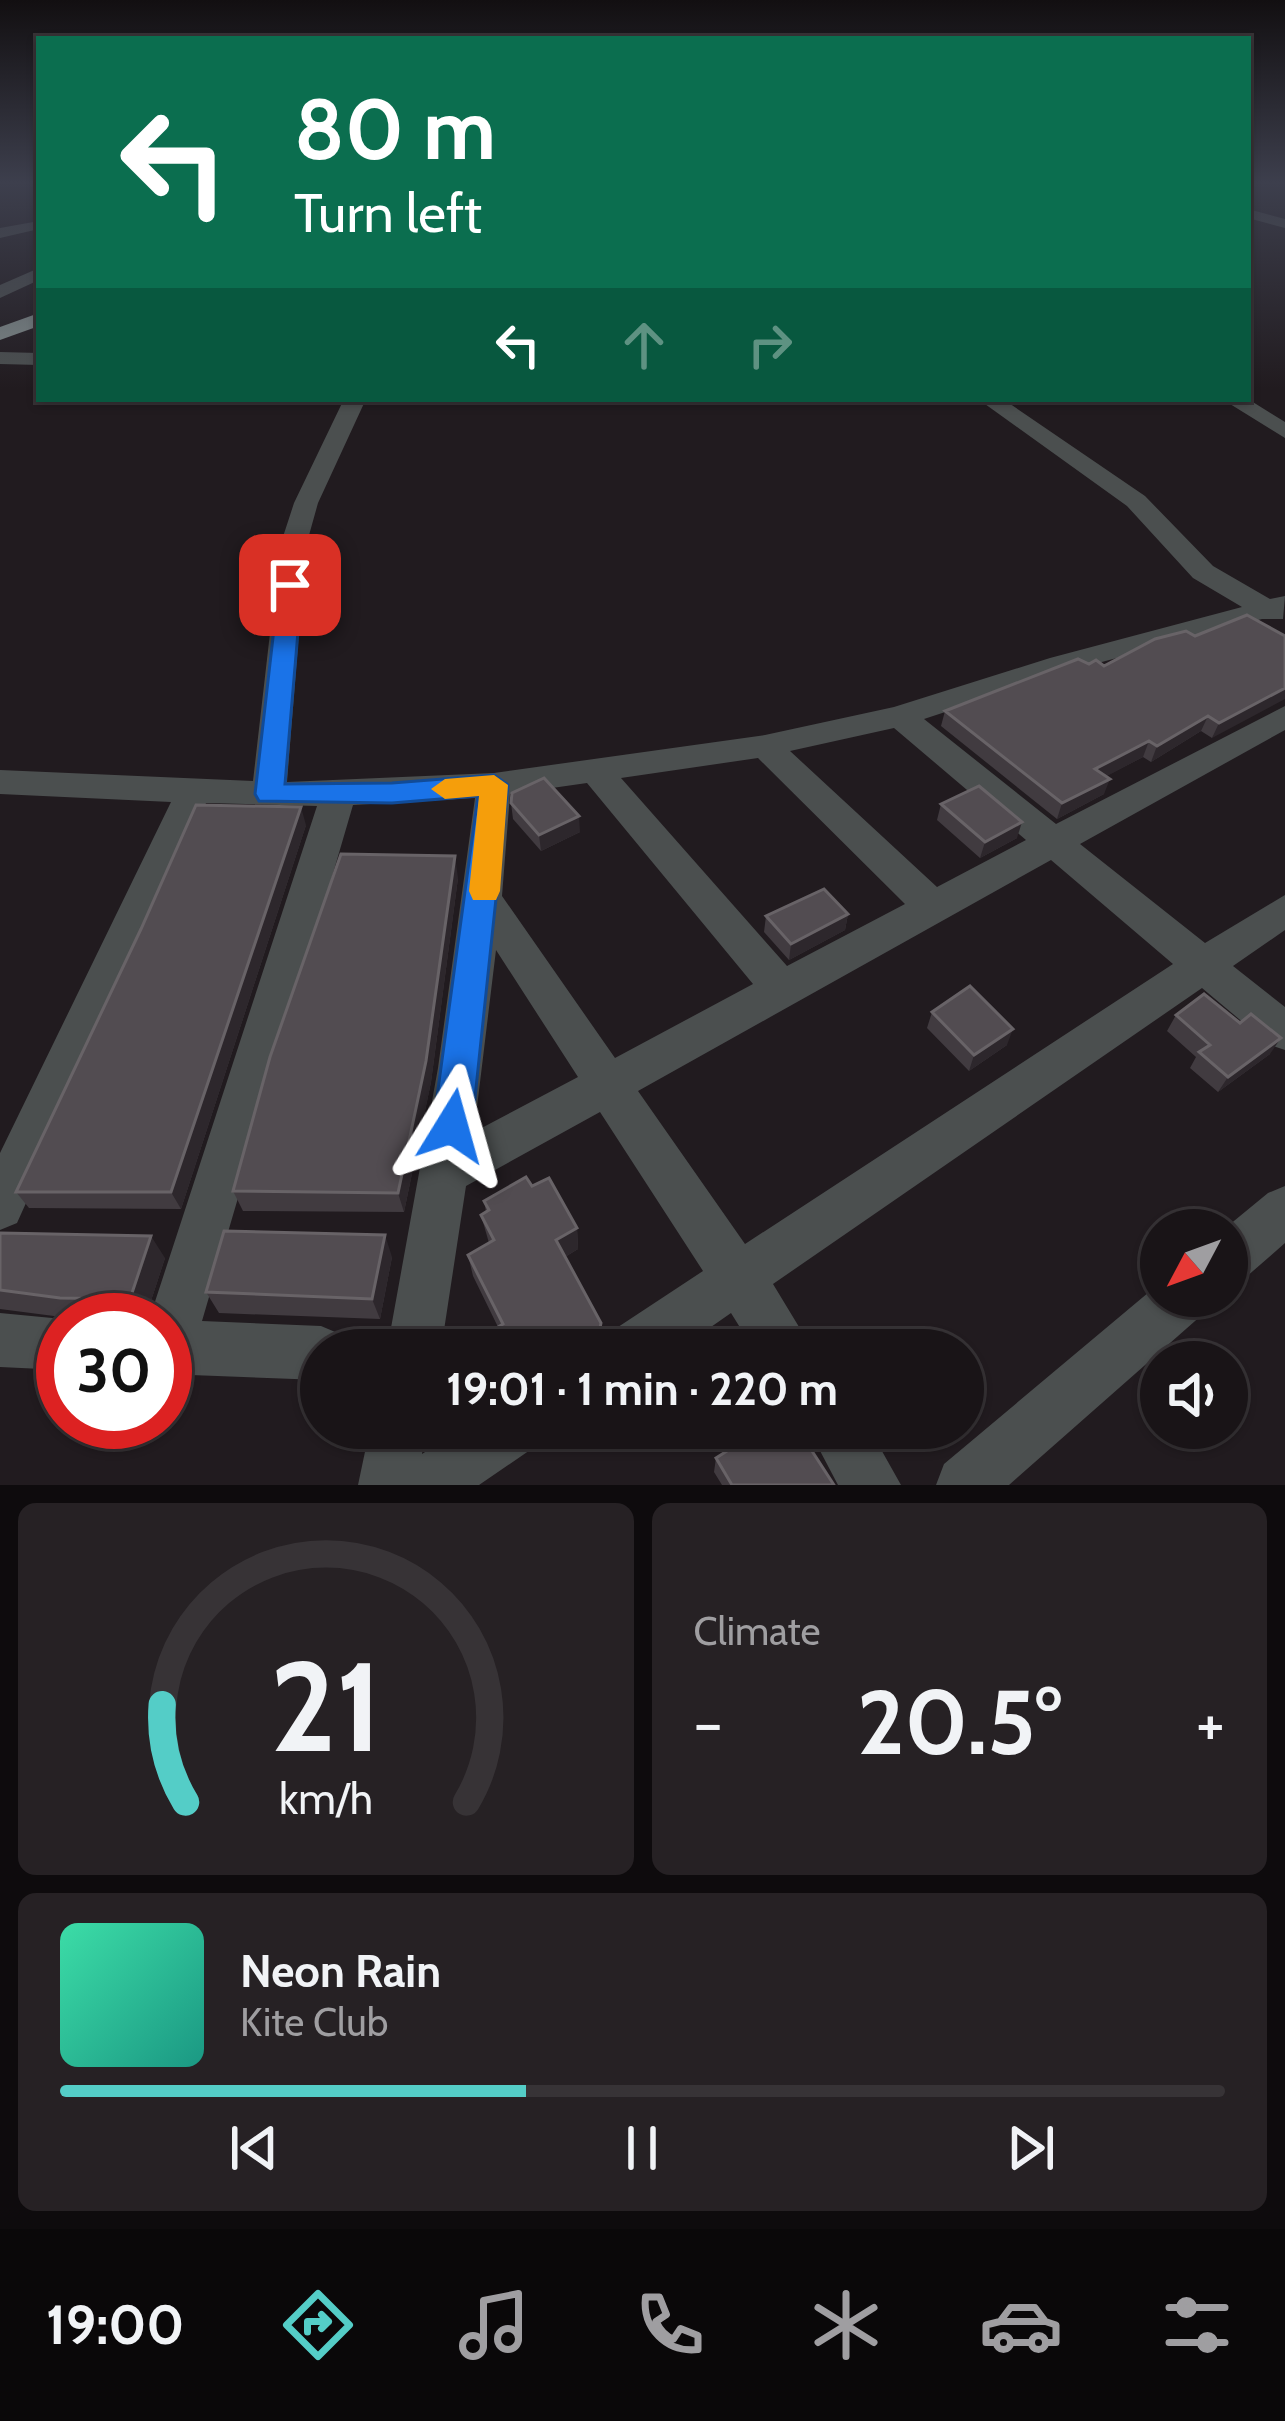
<!DOCTYPE html>
<meta charset="utf-8">
<style>
:root{--surface:#191417;--page:#262124;--text:#f1f3f6;--muted:#9f9ea1;--line:#373336;--accent:#54cdc7}
body{margin:0;font-family:Cabin,sans-serif;background:var(--page);color:var(--text);height:100vh;display:flex;flex-direction:column;font-size:45px;white-space:nowrap}
*{box-sizing:border-box;margin:0}
p{font-size:39px;color:var(--muted)}
.icon{flex:none;width:66px;height:66px;fill:none;stroke:currentColor;stroke-width:2;stroke-linecap:round;stroke-linejoin:round}
.map{position:relative;height:1485px;overflow:hidden}
.panel{display:flex;flex-direction:column;gap:18px;padding:18px;background:#0e0b0d;flex:1}
.panel>*{flex:none}
.guide{position:absolute;left:36px;top:36px;width:1215px;height:366px;border-radius:0px;box-shadow:0 3px 9px #0004,0 0 0 3px var(--line);background:#0b6e4f;color:#fff;overflow:hidden}
.needle{width:78px;rotate:229deg}
.tools{position:absolute;left:1140px;top:1209px;display:grid;gap:24px}
.tools a{display:grid;place-items:center;width:108px;height:108px;border-radius:50%;background:var(--surface);box-shadow:0 3px 9px #0004,0 0 0 3px var(--line);font-size:60px}
.speed{position:absolute;left:36px;top:1293px;display:flex;gap:24px;font-size:60px;font-weight:700;text-align:center}
.speed>*{display:grid;place-content:center;width:156px;height:156px;border-radius:50%;background:var(--surface);box-shadow:0 3px 9px #0004,0 0 0 3px var(--line);line-height:1}
.speed .limit{border:18px solid #d22;background:#fff;color:#111}
.pin{position:absolute;display:grid;place-items:center;width:102px;height:102px;color:#fff;margin:-51px;border-radius:24px;box-shadow:0 6px 18px #0006}
.me{position:absolute;width:132px;margin:-66px;rotate:8deg;stroke-linejoin:round;filter:drop-shadow(0 0 9px #0008)}
.turn{display:flex;align-items:center;gap:42px;height:252px;padding:0 60px;font-size:54px}
.turn .icon{width:156px;height:156px;stroke-width:2.5}
.turn b{display:block;font-size:84px;line-height:102px}
.lanes{display:flex;align-items:center;height:114px;padding:0 60px;background:#0003;justify-content:center;gap:60px;direction:ltr}
.lanes .off{opacity:.35}
.big{font-size:90px;font-weight:800;line-height:1.1}
.panel .tile{flex:1;display:flex;flex-direction:column;justify-content:center;gap:18px;min-width:0;padding:0 42px;border-radius:18px;background:var(--page)}
.panel .dial{align-items:center;gap:0}
.dial svg{height:312px;overflow:visible;fill:none;stroke:var(--line);stroke-width:7;stroke-linecap:round;text-anchor:middle}
.dial text{fill:var(--text);stroke:none}
.song{display:flex;align-items:center;gap:36px}
.cover{width:144px;height:144px;border-radius:18px;background:linear-gradient(135deg,hsl(160 70% 55%),hsl(170 70% 35%))}
.played{height:12px;border-radius:6px;background:linear-gradient(90deg,var(--accent) 40%,var(--line) 40%)}
.keys{display:flex;justify-content:space-around;direction:ltr}
.heat{display:flex;justify-content:space-between;align-items:center;font-size:66px;direction:ltr}
.panel .tiles{flex:1;display:grid;gap:18px;grid-template-columns:1fr 1fr}
.tile:last-child{grid-column:span 2}
.trip{position:absolute;left:300px;top:1329px;width:684px;height:120px;border-radius:60px;background:var(--surface);box-shadow:0 3px 9px #0004,0 0 0 3px var(--line);font-weight:800;line-height:120px;text-align:center}
.menu{display:flex;height:192px;justify-content:space-around;align-items:center;background:#0a0809;color:var(--muted)}
.menu .icon{width:84px;height:84px}
.menu .on{color:var(--accent)}
.menu b{font-size:54px;color:var(--text)}
.map>svg:first-child{display:block}
.lines{fill:none;stroke-linecap:round;stroke-linejoin:round}
.minor{fill:#4b4f4f;fill-rule:evenodd}
.tertiary{fill:#4b4f4f;fill-rule:evenodd}
.trunk{fill:#818b8a;fill-rule:evenodd}
.wall{fill:#413b40}
.shaded-wall{fill:#2d272c}
.building{fill:#524c51;stroke:#686367;stroke-width:3}
.route{fill:#1a73e8;stroke:#114b97;stroke-width:3}
.slow{fill:#f59e0b}
</style>
<div class="map">
<svg width="1285" height="1485" viewBox="0 0 1285 1485">
<rect width="100%" height="100%" fill="#211b1f"/>
<g class="lines">
<path class="minor" d="M1248,209L1285,219V228L1248,218Z
M39,221V229L0,238V228Z
M0,352L39,353V365L0,364Z
M344,399H366L318,503L306,546L287,782L494,773L765,735L894,707L1050,658L1242,607L1193,578L1127,506L978,399H1003L1145,496L1213,566L1270,599L1285,596L1283,619H1262L1072,670L924,719L1056,824L1285,706V730L1080,844L1205,943L1285,895V930L1233,966L1285,1007V1050L1270,1045L1202,988L773,1284L813,1350H754L731,1313L678,1350H604L612,1331L703,1271L600,1112L466,1186L441,1350H387L438,1068L475,798L353,805L202,1321L321,1326L340,1334L347,1350H321V1380L165,1374V1320H149L317,806L206,803L17,1223L0,1230V1153L171,802L0,794V770L253,781L280,546L294,503ZM894,728L1026,840L937,887L790,751ZM758,758L905,904L787,966L621,778ZM587,783L753,984L615,1058L502,896L510,794ZM1051,860L1173,964L745,1244L638,1091ZM496,950L578,1077L474,1132Z
M1222,399H1248L1285,422V438Z
M1285,1186V1243L1245,1278L1227,1286V1230H1223L1268,1193Z
M1161,1282V1296H1211L1203,1314L1009,1485H936L944,1464Z
M0,1313L73,1320H63V1370L0,1367Z
M370,1428H426L422,1454L462,1428H541L533,1448L479,1485H358Z
M808,1428H869L901,1485H838Z"/>
<path class="tertiary" d="M39,268V280L0,298V285Z"/>
<path class="trunk" d="M39,313V326L0,340V327Z"/>
</g>
<path class="wall" d="M1285,636L1212,738L1201,731L1151,762L1143,757L1106,776L1104,794L1057,819L941,726L945,711L1089,664L1104,666Z
M511,803L580,832L541,851L513,819Z
M941,804L1017,838L980,858L937,820Z
M306,825L181,1209L29,1208L16,1192Z
M458,878L431,1082L404,1212L243,1211L233,1191Z
M848,914L845,930L789,960L764,932L766,916Z
M932,1012L1007,1045L969,1071L927,1028Z
M1176,1015L1270,1054L1218,1092L1190,1068L1196,1057L1167,1031Z
M532,1186L577,1228L578,1249L565,1257L602,1343L601,1350H489L485,1335L498,1327L473,1276L468,1255L489,1243L481,1215L486,1212L484,1201Z
M0,1233L165,1258L145,1319H77L0,1309Z
M392,1257L380,1319L219,1313L206,1292Z
M818,1457L816,1458L834,1485H722L714,1472L716,1458Z"/>
<path class="shaded-wall" d="M1285,688V699L1212,738L1219,723Z
M1208,716L1201,731L1151,762L1157,746Z
M1149,741L1143,757L1090,785L1095,769Z
M1110,779L1104,794L1057,819L1062,803Z
M301,807L306,825L181,1209L171,1192Z
M579,816L580,832L541,851L539,835Z
M1022,822L1017,838L980,858L985,842Z
M455,856L458,878L431,1082L404,1212L398,1193Z
M848,914L845,930L789,960L791,944Z
M1013,1029L1007,1045L969,1071L974,1055Z
M1281,1038L1270,1054L1218,1092L1228,1077Z
M577,1228L578,1249L558,1261L556,1240Z
M385,1235L392,1257L380,1319L372,1299Z
M151,1236L165,1258L145,1319L130,1299Z
M601,1323V1350H571Z"/>
<path class="building" d="M1247,615L1285,636V688L1219,723L1208,716L1157,746L1149,741L1095,769L1110,779L1062,803L945,711L1078,659L1089,664L1096,660L1104,666L1155,639L1186,631L1195,636Z
M544,778L579,816L539,835L511,803L512,793Z
M979,786L1022,822L985,842L941,804Z
M196,805L301,807L171,1192H16L141,929Z
M341,854L455,856L426,1061L398,1193L233,1191L270,1057Z
M824,889L848,914L791,944L766,916Z
M970,986L1013,1029L974,1055L932,1012Z
M1204,994L1240,1023L1251,1014L1281,1038L1228,1077L1199,1052L1210,1045L1176,1015Z
M526,1177L532,1186L549,1178L577,1228L556,1240L601,1323L599,1333L571,1350H492L485,1335L503,1324L468,1255L494,1240L481,1215L489,1210L484,1201Z
M224,1231L385,1235L372,1299L206,1292Z
M0,1233L151,1236L130,1299L60,1298L0,1290Z
M763,1428H816L823,1442L812,1451L834,1485H732L716,1458Z"/>
<linearGradient id="sky" x2="0" y2="1"><stop stop-color="#120f11"/><stop offset="0.47" stop-color="#3d3f4d"/><stop offset="1" stop-color="#3d3f4d" stop-opacity="0"/></linearGradient>
<rect width="1285" height="389" fill="url(#sky)"/>
<path class="route" d="M290,578L302,585L285,784L392,783L494,775L508,785L472,1126L466,1139L452,1144L439,1139L433,1126L478,796L392,803L259,801L255,794L279,585Z"/>
<path class="slow" d="M494,775L508,785L500,891L496,900H473L469,891L479,796L445,799L431,789L445,779Z"/>
</svg>
<div class="tools">
<a><svg class="needle" viewBox="-14 -14 28 28"><path d="M0-13l5 13h-10z" fill="#e53935"/><path d="M0 13l5-13h-10z" fill="#9f9ea1"/></svg></a>
<a><svg class="icon" aria-label="sound" viewBox="0 0 24 24"><path d="M4 9h4l5-4v14l-5-4H4zM17 9q2 3 0 6"/></svg></a>
</div>
<div class="speed"><div class="limit">30</div></div>
<div class="pin" style="left:290px;top:585px;background:#d93025"><svg class="icon" aria-label="arrive" viewBox="0 0 24 24"><path d="M6 21V4h12l-3 4 3 4H6"/></svg></div>
<svg class="me" style="left:452px;top:1126px" viewBox="-20 -20 40 40"><path d="M0-17L14 15 0 8-14 15z" fill="#1a73e8" stroke="#fff" stroke-width="4"/></svg>
<div class="trip">19:01 · 1 min · 220 m</div>
<div class="guide">
<div class="turn"><svg class="icon" aria-label="left" viewBox="0 0 24 24"><path d="M17 20v-9H6M10 6l-5 5 5 5"/></svg><div><b>80 m</b>Turn left</div></div>
<div class="lanes"><svg class="icon" aria-label="left" viewBox="0 0 24 24"><path d="M17 20v-9H6M10 6l-5 5 5 5"/></svg><svg class="icon off" aria-label="ahead" viewBox="0 0 24 24"><path d="M12 20V5M6 11l6-6 6 6"/></svg><svg class="icon off" aria-label="right" viewBox="0 0 24 24"><path d="M7 20v-9h11M14 6l5 5-5 5"/></svg></div>
</div>
</div>
<section class="panel">
<div class="tiles">
<div class="tile dial"><svg viewBox="0 0 100 80">
<path d="M14 69A42 42 0 1 1 86 69"/>
<path d="M14 69A42 42 0 0 1 8 44" stroke="#54cdc7"/>
<text x="50" y="56" font-size="32" font-weight="700">21</text>
<text x="50" y="72" font-size="11">km/h</text>
</svg></div>
<div class="tile"><p>Climate</p>
<div class="heat"><a>−</a><b class="big">20.5°</b><a>+</a></div>
</div>
<div class="tile">
<div class="song"><i class="cover"></i><div><b>Neon Rain</b><p>Kite Club</p></div></div>
<div class="played"></div>
<div class="keys"><svg class="icon" aria-label="previous" viewBox="0 0 24 24"><path d="M18 5L8 12l10 7zM5 5v14"/></svg><svg class="icon" aria-label="pause" viewBox="0 0 24 24"><path d="M8 5v14M16 5v14"/></svg><svg class="icon" aria-label="next" viewBox="0 0 24 24"><path d="M6 5l10 7-10 7zM19 5v14"/></svg></div>
</div>
</div>
</section>
<nav class="menu">
<b>19:00</b>
<svg class="icon on" aria-label="directions" viewBox="0 0 24 24"><path d="M12 3l9 9-9 9-9-9zM9 14v-3h6M13 9l2 2-2 2"/></svg>
<svg class="icon" aria-label="music" viewBox="0 0 24 24"><path d="M9 18V5l10-2v13"/><circle cx="6" cy="18" r="3"/><circle cx="16" cy="16" r="3"/></svg>
<svg class="icon" aria-label="phone" viewBox="0 0 24 24"><path d="M5 4h4l2 5-3 2q2 4 5 5l2-3 5 2v4C11 20 4 13 5 4z"/></svg>
<svg class="icon" aria-label="climate" viewBox="0 0 24 24"><path d="M12 3v18M4 7l16 10M4 17L20 7"/></svg>
<svg class="icon" aria-label="car" viewBox="0 0 24 24"><path d="M5 17H2v-5l4-1 3-4h7l3 4 3 1v5h-3M9 17h6M6 11h13"/><circle cx="7" cy="17" r="2"/><circle cx="17" cy="17" r="2"/></svg>
<svg class="icon" aria-label="filters" viewBox="0 0 24 24"><path d="M4 7h16M4 17h16"/><circle cx="9" cy="7" r="2"/><circle cx="15" cy="17" r="2"/></svg>
</nav>
